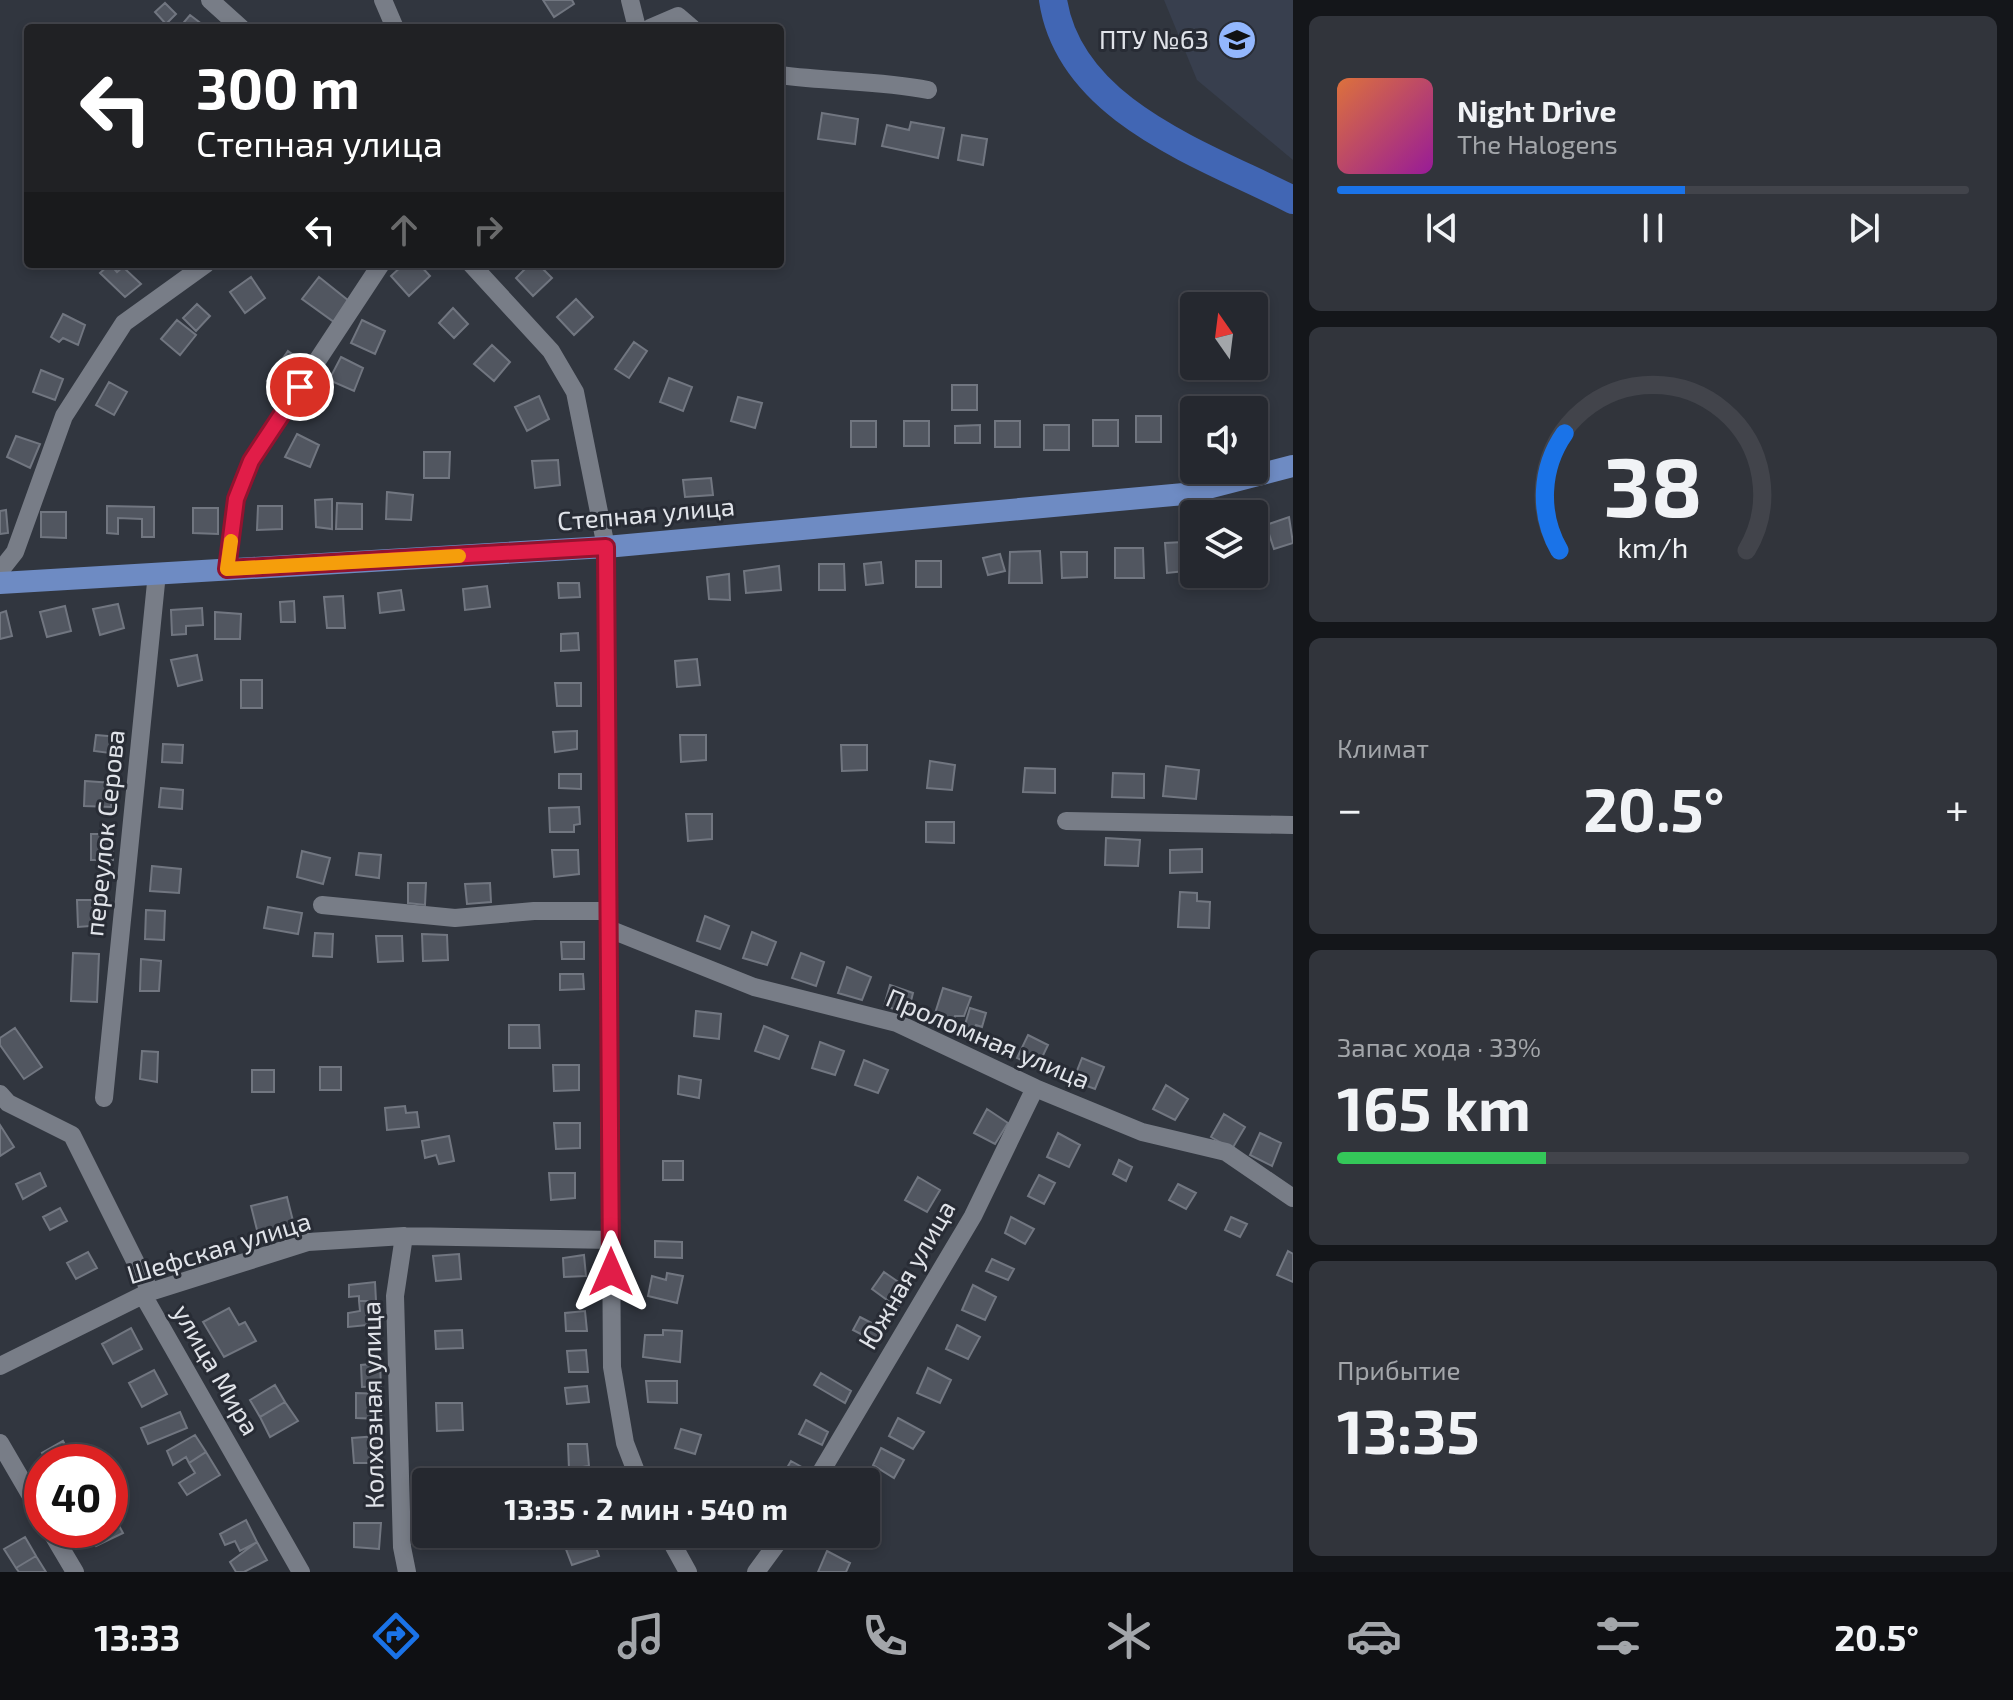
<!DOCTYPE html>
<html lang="ru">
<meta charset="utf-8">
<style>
:root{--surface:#25282f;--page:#31343b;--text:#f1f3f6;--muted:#a3a6aa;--line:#42444b;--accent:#1a73e8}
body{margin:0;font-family:"Exo 2",sans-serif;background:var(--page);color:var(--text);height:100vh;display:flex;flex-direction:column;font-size:30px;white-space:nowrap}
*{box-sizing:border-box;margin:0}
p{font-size:26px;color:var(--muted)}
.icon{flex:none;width:44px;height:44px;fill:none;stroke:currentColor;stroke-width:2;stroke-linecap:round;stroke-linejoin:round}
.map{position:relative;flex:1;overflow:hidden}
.side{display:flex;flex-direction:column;gap:16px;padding:16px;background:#14161a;width:720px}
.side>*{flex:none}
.hud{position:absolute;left:24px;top:24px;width:760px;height:244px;border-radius:8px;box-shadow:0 4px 12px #0003,0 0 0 2px var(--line);background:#202124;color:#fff;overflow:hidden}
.needle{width:52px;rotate:346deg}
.buttons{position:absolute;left:1180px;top:292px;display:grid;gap:16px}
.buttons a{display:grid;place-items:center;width:88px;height:88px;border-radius:8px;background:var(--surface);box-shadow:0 4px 12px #0003,0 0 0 2px var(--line);font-size:40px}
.speed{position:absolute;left:24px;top:1444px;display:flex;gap:16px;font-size:40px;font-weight:700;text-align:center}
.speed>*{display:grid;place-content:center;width:104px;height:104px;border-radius:50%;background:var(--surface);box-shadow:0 4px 12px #0003,0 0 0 2px var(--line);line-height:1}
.speed .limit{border:12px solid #d22;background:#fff;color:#111}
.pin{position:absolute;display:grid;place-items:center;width:68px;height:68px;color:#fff;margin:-34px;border:4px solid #fff;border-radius:50%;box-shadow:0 2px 8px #0007}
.me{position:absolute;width:88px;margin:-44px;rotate:0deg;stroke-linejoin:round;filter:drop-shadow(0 0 6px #0008)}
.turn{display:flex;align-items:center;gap:28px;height:168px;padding:0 40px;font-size:36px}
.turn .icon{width:104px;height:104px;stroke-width:2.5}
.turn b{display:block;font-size:56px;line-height:68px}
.lanes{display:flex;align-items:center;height:76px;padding:0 40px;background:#0003;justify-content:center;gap:40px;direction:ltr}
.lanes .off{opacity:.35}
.big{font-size:60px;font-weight:700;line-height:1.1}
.side .card{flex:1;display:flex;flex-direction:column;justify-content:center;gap:12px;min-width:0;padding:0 28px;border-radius:12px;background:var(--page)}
.side .dial{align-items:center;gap:0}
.dial svg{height:208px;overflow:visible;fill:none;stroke:var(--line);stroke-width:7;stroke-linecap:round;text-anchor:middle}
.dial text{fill:var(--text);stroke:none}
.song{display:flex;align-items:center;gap:24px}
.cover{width:96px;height:96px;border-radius:12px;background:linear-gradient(135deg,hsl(20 70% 55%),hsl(300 70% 35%))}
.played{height:8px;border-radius:4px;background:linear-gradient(90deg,var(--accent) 55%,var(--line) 55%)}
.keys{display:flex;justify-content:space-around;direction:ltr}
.heat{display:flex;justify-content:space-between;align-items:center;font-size:44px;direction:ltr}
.charge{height:12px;border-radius:6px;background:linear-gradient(90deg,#34c759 33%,var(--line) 0)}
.trip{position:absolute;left:412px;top:1468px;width:468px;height:80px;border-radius:8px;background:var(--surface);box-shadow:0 4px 12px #0003,0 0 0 2px var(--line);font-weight:700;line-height:80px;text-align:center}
.tab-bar{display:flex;height:128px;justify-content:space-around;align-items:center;background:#0f1013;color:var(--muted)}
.tab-bar .icon{width:56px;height:56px}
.tab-bar .selected{color:var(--accent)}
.tab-bar b{font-size:36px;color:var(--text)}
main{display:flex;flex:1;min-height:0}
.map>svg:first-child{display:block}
.built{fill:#383f4e}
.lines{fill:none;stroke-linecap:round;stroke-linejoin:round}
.river{stroke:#4166b4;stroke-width:28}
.building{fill:#515660;stroke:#717680;stroke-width:2}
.minor{stroke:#787d87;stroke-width:18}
.major{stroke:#6e8bc3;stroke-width:22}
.route-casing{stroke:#92132f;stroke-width:20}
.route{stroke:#e11d48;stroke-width:14}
.slow{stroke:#f59e0b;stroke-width:14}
.labels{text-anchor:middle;stroke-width:6;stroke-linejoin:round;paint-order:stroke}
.poi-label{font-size:26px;fill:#e0e3e9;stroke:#282c35;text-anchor:end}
.street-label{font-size:26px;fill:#e0e3e9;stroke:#282c35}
</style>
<main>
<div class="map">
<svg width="1293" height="1572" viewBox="0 0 1293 1572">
<rect width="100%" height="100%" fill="#31363f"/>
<path class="built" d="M1164,0H1293V160L1197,80Z"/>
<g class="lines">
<path class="river" d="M1053,0C1070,112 1205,155 1293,200"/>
</g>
<path class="building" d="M543,0H572L574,4L554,17Z
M165,3L176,14L166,24L155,12Z
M190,15L207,28H179Z
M822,113L858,119L855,144L818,139Z
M911,122L944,128L938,158L882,146L887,125L909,130Z
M962,135L987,139L983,165L958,160Z
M110,264L117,272L123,267L141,284L125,297L100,273Z
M404,264H419L430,276L409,296L391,276Z
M530,264H538L552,278L533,296L516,278Z
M251,277L265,298L245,313L230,292Z
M319,277L349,301L334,322L302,299Z
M576,299L593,317L574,335L557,317Z
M197,304L210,316L196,331L183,318Z
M453,308L468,324L454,338L439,323Z
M63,314L85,325L78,345L63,338L59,342L51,337Z
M177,320L196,335L180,355L161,339Z
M362,320L385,331L375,354L351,343Z
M634,342L647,351L629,378L615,369Z
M492,345L510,362L494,381L474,364Z
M288,351L306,364L285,394L267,381Z
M341,357L363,368L354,391L329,380Z
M41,370L63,379L55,400L33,392Z
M669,378L692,387L683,411L660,402Z
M109,382L127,392L114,415L96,405Z
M952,385H977V410H952Z
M539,396L549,419L527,431L515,407Z
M738,397L762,403L755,428L731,421Z
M1136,416H1161V442H1136Z
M1093,420H1118V446H1093Z
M851,421H876V447H851Z
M904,421H929V446H904Z
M995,421H1020V447H995Z
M980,425V443H955V426Z
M1044,425H1069V450H1044Z
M297,434L319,445L310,467L285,457Z
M16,436L40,444L30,468L7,457Z
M424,452H450L449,478H424Z
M558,460L560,485L535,488L532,461Z
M711,478L713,495L685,497L683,480Z
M387,492L413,495L411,520L386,519Z
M332,499V529L316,527L315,500Z
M337,503L362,504V529H336Z
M107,506L154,507V537H142V519L118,518V534L107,533Z
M258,506H282V529L257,530Z
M193,508H218V534L193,533Z
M6,510L8,533L0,534V511Z
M41,512H66V538L41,537Z
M1289,517L1293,543L1274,549L1266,525Z
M1183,542L1185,571L1167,573L1165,543Z
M1115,548H1143L1144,578H1115Z
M1040,551L1042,583H1009L1010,552Z
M1061,552H1087V577L1062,578Z
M1000,554L1005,571L988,575L983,558Z
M916,561H941V587H916Z
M881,562L883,583L866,585L864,564Z
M819,564H844L845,590H819Z
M779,566L781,590L746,593L744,571Z
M729,574L730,600L709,599L707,577Z
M558,583H579L580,597L559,598Z
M487,586L490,607L465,610L463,589Z
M401,590L404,610L380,613L378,593Z
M343,596L345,628H327L324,597Z
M294,601L295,622H281L280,602Z
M118,604L124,628L100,635L93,609Z
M65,606L71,631L47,637L40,612Z
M202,608L203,625L186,626V634L172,635L171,610Z
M6,611L12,636L0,639V613Z
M215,612L241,614L240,639H215Z
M578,633L579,650L561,651V634Z
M197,655L202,680L178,686L171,660Z
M697,659L700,685L677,687L675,661Z
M241,680H262V708H241Z
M555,683H581V706H557Z
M577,731V749L555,752L553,732Z
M96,735L119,737L117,754L94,751Z
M680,735H706V760L681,762Z
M163,744L183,745L182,763L162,762Z
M841,745H867V770L842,771Z
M930,761L955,765L952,790L927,788Z
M1166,766L1199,770L1196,799L1163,796Z
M1025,768L1055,769V793L1023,792Z
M1113,773L1144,774V798L1112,797Z
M559,774H581V789L559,788Z
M85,781L113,783L111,807L84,806Z
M161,788L183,790L182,809L159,807Z
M579,807L580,824L574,825V832H550L549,808Z
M686,814H712V839L688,841Z
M926,822H954V843L926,842Z
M91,834H113V860H91Z
M1106,838L1140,840L1138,866L1105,865Z
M1202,849V872L1170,873V850Z
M552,850H578L579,874L554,877Z
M302,851L330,858L323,884L297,877Z
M359,853L381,855L379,878L356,875Z
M152,866L181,869L179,893L150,891Z
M408,883H426L425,905L408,903Z
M490,883L491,902L467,904L465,884Z
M1180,892L1197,893V901L1210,902L1209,928L1178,927Z
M77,900H103V925L78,927Z
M268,907L302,913L298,934L264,928Z
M146,910L165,911L164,940L145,939Z
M705,916L729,926L720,949L697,941Z
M752,932L776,942L767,965L743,958Z
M315,933L333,934L332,957L313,956Z
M422,934L447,935L448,960L423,961Z
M376,936H402L403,961L378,962Z
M561,942H584V959H562Z
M73,953L99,954L97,1002L71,1001Z
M801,953L824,962L816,986L792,978Z
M141,959L161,961L159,991H140Z
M847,967L871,977L862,1000L838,993Z
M560,974H583L584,989L560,990Z
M890,985L913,993L908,1013L884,1006Z
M943,988L971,997L964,1016H955L951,1029L932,1023Z
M970,1008L986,1013L982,1027L976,1025L972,1034L963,1031Z
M696,1011L721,1014L719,1039L694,1036Z
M509,1025H539L540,1048H509Z
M764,1026L788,1036L779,1059L755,1051Z
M15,1028L42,1067L24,1079L0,1045V1038Z
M1028,1035L1048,1045L1037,1068L1017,1058Z
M820,1042L844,1051L835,1075L812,1068Z
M142,1051L158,1052L157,1082L140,1079Z
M1082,1058L1104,1067L1095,1089L1073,1081Z
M864,1060L888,1070L878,1093L855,1085Z
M553,1065H579V1090L554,1091Z
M320,1067H341V1090H320Z
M252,1070H274V1092H252Z
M679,1076L701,1080L699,1098L678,1094Z
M1166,1085L1188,1099L1175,1120L1153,1109Z
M405,1106L406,1113L417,1112L419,1127L387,1130L385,1108Z
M987,1109L1008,1123L995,1144L974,1133Z
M1224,1114L1245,1127L1232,1149L1211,1137Z
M554,1123H580V1148L556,1149Z
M0,1125L14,1147L0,1156Z
M1058,1133L1080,1145L1069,1167L1047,1157Z
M1260,1133L1281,1143L1272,1166L1250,1155Z
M449,1136L454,1161L439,1164L436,1155L425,1158L422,1141Z
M1119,1160L1132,1167L1126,1181L1113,1174Z
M663,1161H683V1180H663Z
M40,1173L46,1186L23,1199L16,1184Z
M549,1173H575V1198L551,1200Z
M1039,1175L1055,1183L1044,1204L1028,1196Z
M918,1177L940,1190L927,1212L905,1200Z
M1178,1184L1196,1193L1186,1209L1169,1200Z
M287,1197L294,1225L258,1234L251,1206Z
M60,1208L67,1221L50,1230L43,1217Z
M1011,1217L1034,1229L1025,1244L1005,1233Z
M1231,1217L1247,1224L1240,1237L1225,1230Z
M655,1241L682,1242V1258L655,1257Z
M1288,1251L1293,1254V1282L1277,1275Z
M88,1252L97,1268L76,1279L67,1263Z
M459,1254L461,1279L436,1281L433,1256Z
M584,1255L586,1276L564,1277L563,1258Z
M992,1259L1014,1269L1008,1280L986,1271Z
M884,1272L910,1290L898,1308L872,1289Z
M667,1273L683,1276L677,1303L648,1296L652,1276L666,1280Z
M375,1282L376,1301H359V1296L349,1297V1285Z
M973,1285L996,1297L985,1320L962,1310Z
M359,1301H376L377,1324L348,1327V1313L360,1311Z
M229,1308L239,1325L245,1322L256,1341L224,1357L203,1322Z
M585,1311L587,1331H566L565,1313Z
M860,1317L885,1330L878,1343L853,1330Z
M957,1325L980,1337L968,1359L946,1349Z
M131,1328L142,1349L113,1364L102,1344Z
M462,1330L463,1348L436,1349L435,1331Z
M663,1330L682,1331L680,1362L643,1357L645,1335H663Z
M586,1350L588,1372H569L567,1351Z
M380,1363L381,1386L362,1387L361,1365Z
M928,1368L951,1380L940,1403L917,1393Z
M154,1370L167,1394L142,1407L129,1383Z
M821,1373L851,1391L845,1403L814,1385Z
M646,1381H677V1403L648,1402Z
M275,1385L285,1402L260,1417L250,1400Z
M587,1386L589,1402L567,1404L565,1388Z
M356,1393L383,1394L381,1419L356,1418Z
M285,1402L298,1421L270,1437L260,1417Z
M436,1403H462L463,1430L437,1431Z
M180,1412L187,1428L148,1444L141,1428Z
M898,1418L924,1432L913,1449L889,1436Z
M806,1420L828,1432L822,1445L799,1434Z
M681,1429L701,1435L695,1454L675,1448Z
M195,1435L206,1452L189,1463L186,1457L173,1465L167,1451Z
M377,1436L380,1463H354L352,1438Z
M63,1441L74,1462H47L42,1453Z
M568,1444H587L589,1466L569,1469Z
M881,1448L904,1460L894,1478L873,1465Z
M206,1452L220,1475L187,1495L179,1483L195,1473L189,1463Z
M791,1461L809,1471L801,1482L781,1478Z
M463,1469L464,1482H438V1472Z
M246,1520L257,1542L240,1551L235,1541L225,1545L220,1534Z
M117,1522L123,1533L96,1546L86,1530H110V1525Z
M354,1523H381L379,1549L354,1547Z
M591,1534L599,1556L572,1565L564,1544Z
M25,1537L36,1556L16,1568L4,1549Z
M257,1542L267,1560L244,1572H236L230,1562Z
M827,1551L850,1563L846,1572H818Z
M36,1556L46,1572H19L16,1568Z"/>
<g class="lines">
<path class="minor" d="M210,0L241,28
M383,0L395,28
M630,0L637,28
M650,28L678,16L692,28
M780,75C830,82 879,80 928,90
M471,264L551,351L575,392L606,547L612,1367L625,1443L640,1482
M227,569L236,499L251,461L381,264
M0,571L15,552L64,416L124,323L206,264
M1066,821L1293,825
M322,905L455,918L534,911H609
M609,929L754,987L897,1023L1035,1088L1142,1132L1226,1152L1293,1198
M0,1094L8,1103L72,1135L147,1285V1302L301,1572
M104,1098L157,573
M404,1236L395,1296L402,1547L407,1572
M0,1366L147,1293L308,1242L404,1236L611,1240
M0,1443L42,1515
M815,1482L973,1216L1035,1088
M50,1530L75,1572
M667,1534L688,1572
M756,1572L784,1534"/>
<path class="major" d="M0,583L606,547L1184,494L1293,466"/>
</g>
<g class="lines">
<defs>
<path id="route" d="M300,387L251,461L236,499L227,569L606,547L611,1272"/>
</defs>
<use href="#route" class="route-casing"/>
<use href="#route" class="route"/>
<path class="slow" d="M231,541L227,569L459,556"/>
</g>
<defs>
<symbol id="university-disc" viewBox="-11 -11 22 22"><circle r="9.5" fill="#93b7fd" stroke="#282c35"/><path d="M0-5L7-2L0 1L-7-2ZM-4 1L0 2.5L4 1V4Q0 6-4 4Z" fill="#111"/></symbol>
</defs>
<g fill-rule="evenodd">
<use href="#university-disc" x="1215" y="18" width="44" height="44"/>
</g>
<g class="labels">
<g class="poi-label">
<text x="1209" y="49">ПТУ №63</text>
</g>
<g class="street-label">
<text transform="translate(646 514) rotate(-5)" y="9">Степная улица</text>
<text transform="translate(105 833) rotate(-84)" y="9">переулок Серова</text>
<text transform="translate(988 1039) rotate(23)" y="9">Проломная улица</text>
<text transform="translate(219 1248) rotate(-17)" y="9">Шефская улица</text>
<text transform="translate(907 1275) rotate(-60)" y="9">Южная улица</text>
<text transform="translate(216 1370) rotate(60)" y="9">улица Мира</text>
<text transform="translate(373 1405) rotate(-91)" y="9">Колхозная улица</text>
</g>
</g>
</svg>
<div class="buttons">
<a><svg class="needle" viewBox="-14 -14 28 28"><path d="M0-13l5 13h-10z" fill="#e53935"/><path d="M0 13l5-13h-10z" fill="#a3a6aa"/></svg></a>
<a><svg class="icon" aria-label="sound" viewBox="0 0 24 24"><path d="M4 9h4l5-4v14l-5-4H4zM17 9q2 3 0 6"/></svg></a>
<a><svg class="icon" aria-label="layers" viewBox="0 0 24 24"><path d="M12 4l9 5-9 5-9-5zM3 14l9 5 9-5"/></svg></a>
</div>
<div class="speed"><div class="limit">40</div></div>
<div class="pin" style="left:300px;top:387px;background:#d93025"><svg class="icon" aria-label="arrive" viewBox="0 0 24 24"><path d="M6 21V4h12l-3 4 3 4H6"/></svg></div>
<svg class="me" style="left:611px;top:1272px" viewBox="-20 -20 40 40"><path d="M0-17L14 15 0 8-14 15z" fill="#e11d48" stroke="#fff" stroke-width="4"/></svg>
<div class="trip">13:35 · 2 мин · 540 m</div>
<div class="hud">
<div class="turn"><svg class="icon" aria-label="left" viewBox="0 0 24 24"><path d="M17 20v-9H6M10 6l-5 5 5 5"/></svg><div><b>300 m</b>Степная улица</div></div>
<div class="lanes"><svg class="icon" aria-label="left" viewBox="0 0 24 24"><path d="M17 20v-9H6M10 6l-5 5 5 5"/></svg><svg class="icon off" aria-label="ahead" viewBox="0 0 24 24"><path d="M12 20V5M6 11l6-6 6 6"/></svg><svg class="icon off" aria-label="right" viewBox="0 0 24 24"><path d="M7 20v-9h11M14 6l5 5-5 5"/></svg></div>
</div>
</div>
<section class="side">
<div class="card">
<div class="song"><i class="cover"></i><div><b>Night Drive</b><p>The Halogens</p></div></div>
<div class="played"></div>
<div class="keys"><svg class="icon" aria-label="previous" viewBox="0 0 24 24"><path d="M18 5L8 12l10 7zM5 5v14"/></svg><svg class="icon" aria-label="pause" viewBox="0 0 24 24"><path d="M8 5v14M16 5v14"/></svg><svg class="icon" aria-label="next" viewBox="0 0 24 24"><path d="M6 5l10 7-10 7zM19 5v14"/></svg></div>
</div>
<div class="card dial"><svg viewBox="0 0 100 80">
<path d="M14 69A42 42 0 1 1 86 69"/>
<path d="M14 69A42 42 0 0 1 16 24" stroke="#1a73e8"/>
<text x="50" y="56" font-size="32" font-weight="700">38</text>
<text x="50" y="72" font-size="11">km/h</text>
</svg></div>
<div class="card"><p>Климат</p>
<div class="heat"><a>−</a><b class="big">20.5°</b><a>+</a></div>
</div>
<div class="card"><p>Запас хода · 33%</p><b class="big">165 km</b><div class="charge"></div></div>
<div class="card"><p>Прибытие</p><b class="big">13:35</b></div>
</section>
</main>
<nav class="tab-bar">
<b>13:33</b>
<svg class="icon selected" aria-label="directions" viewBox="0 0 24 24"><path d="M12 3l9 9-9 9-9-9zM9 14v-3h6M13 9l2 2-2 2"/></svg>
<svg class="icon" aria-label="music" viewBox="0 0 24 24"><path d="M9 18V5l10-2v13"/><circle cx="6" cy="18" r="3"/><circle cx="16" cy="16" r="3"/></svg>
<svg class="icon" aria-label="phone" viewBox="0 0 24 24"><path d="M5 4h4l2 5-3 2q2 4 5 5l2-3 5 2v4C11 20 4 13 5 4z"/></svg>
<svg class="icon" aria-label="climate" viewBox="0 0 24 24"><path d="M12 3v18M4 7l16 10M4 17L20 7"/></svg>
<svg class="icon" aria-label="car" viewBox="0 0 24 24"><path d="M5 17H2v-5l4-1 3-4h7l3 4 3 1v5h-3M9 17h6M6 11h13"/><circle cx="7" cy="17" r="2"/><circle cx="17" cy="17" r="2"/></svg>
<svg class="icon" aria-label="filters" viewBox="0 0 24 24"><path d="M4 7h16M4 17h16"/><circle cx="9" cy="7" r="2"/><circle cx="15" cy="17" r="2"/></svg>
<b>20.5°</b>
</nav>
